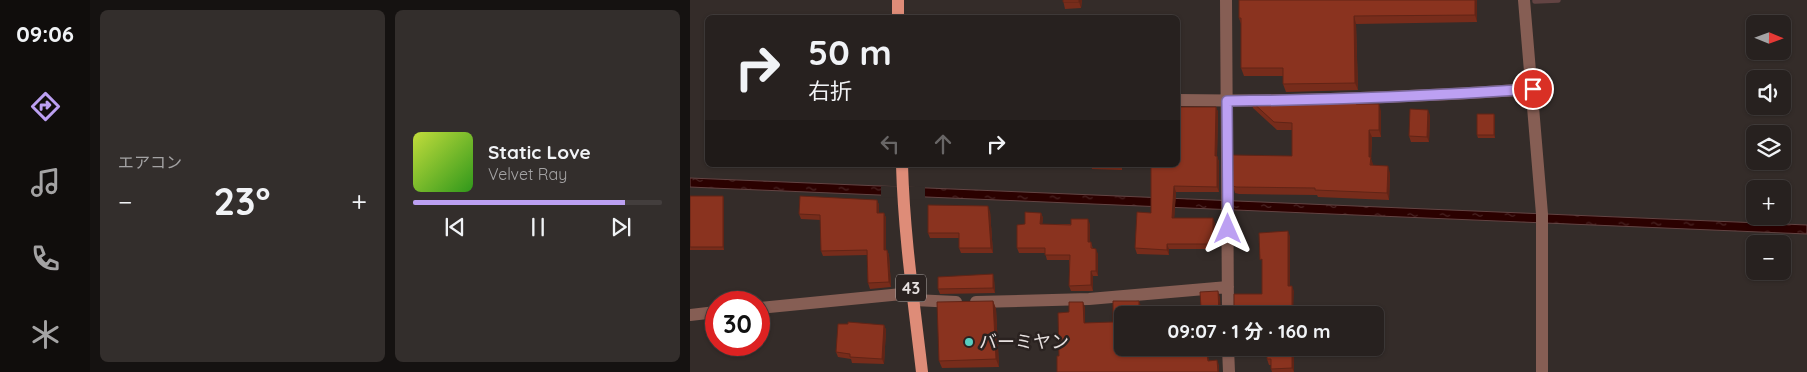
<!DOCTYPE html>
<html lang="ja">
<meta charset="utf-8">
<style>
:root{--surface:#27211f;--page:#332e2c;--text:#f1f3f6;--muted:#a4a3a4;--line:#433e3d;--accent:#bca0f2}
body{margin:0;font-family:Quicksand,"Noto Sans JP",sans-serif;background:var(--page);color:var(--text);height:100vh;display:flex;flex-direction:column;font-size:19px;white-space:nowrap}
*{box-sizing:border-box;margin:0}
p{font-size:16px;color:var(--muted)}
.icon{flex:none;width:28px;height:28px;fill:none;stroke:currentColor;stroke-width:2;stroke-linecap:round;stroke-linejoin:round}
.map{position:relative;flex:1;overflow:hidden}
.side{display:flex;flex-direction:column;gap:10px;padding:10px;background:#151211;width:600px}
.side>*{flex:none}
.top-card{position:absolute;left:15px;top:15px;width:475px;height:152px;border-radius:8px;box-shadow:0 1px 4px #0004,0 0 0 1px var(--line);background:#27211f;color:var(--text);overflow:hidden}
.needle{width:32px;rotate:91deg}
.controls{position:absolute;left:1056px;top:15px;display:grid;gap:10px}
.controls a{display:grid;place-items:center;width:45px;height:45px;border-radius:8px;background:var(--surface);box-shadow:0 1px 4px #0004,0 0 0 1px var(--line);font-size:25px}
.speed{position:absolute;left:15px;top:291px;display:flex;gap:10px;font-size:25px;font-weight:700;text-align:center}
.speed>*{display:grid;place-content:center;width:65px;height:65px;border-radius:50%;background:var(--surface);box-shadow:0 1px 4px #0004,0 0 0 1px var(--line);line-height:1}
.speed .limit{border:8px solid #d22;background:#fff;color:#111}
.pin{position:absolute;display:grid;place-items:center;width:42px;height:42px;color:#fff;margin:-21px;border:2px solid #fff;border-radius:50%;box-shadow:0 1px 5px #0007}
.me{position:absolute;width:55px;margin:-28px;rotate:0deg;stroke-linejoin:round;filter:drop-shadow(0 0 4px #0008)}
.turn{display:flex;align-items:center;gap:18px;height:105px;padding:0 20px;font-size:22px}
.turn .icon{width:65px;height:65px;stroke-width:2.5}
.turn b{display:block;font-size:35px;line-height:42px}
.lanes{display:flex;align-items:center;height:48px;padding:0 20px;background:#0003;justify-content:center;gap:25px;direction:ltr}
.lanes .off{opacity:.35}
.big{font-size:38px;font-weight:700;line-height:1.1}
.side .card{flex:1;display:flex;flex-direction:column;justify-content:center;gap:8px;min-width:0;padding:0 18px;border-radius:8px;background:var(--page)}
.song{display:flex;align-items:center;gap:15px}
.cover{width:60px;height:60px;border-radius:8px;background:linear-gradient(135deg,hsl(70 70% 55%),hsl(110 70% 35%))}
.played{height:5px;border-radius:2px;background:linear-gradient(90deg,var(--accent) 85%,var(--line) 85%)}
.keys{display:flex;justify-content:space-around;direction:ltr}
.heat{display:flex;justify-content:space-between;align-items:center;font-size:28px;direction:ltr}
.side .tiles{flex:1;display:grid;gap:10px;grid-template-columns:repeat(2,1fr)}
.trip{position:absolute;left:424px;top:306px;width:270px;height:50px;border-radius:8px;background:var(--surface);box-shadow:0 1px 4px #0004,0 0 0 1px var(--line);font-weight:700;line-height:50px;text-align:center}
main{display:flex;flex:1;min-height:0}
.dock{display:flex;flex-direction:column;width:90px;justify-content:space-around;align-items:center;background:#100d0c;color:var(--muted)}
.dock .icon{width:35px;height:35px}
.dock .active{color:var(--accent)}
.dock b{font-size:22px;color:var(--text)}
.map>svg:first-child{display:block}
.water{fill:url(#water-ripples);stroke:#634443}
.pier{fill:#342c29}
.lines{fill:none;stroke-linecap:round;stroke-linejoin:round}
.stream{stroke:#634443;stroke-width:5.5}
.minor{stroke:#865e54;stroke-width:12}
.major{stroke:#de8c78;stroke-width:12}
.wall{fill:#772c1b}
.shaded-wall{fill:#612416}
.building{fill:#8a331f;stroke:#612416}
.route-casing{stroke:#7a689d;stroke-width:12}
.route{stroke:#bca0f2;stroke-width:9}
.poi-dot{fill:#58cec0;stroke:#2a2220;stroke-width:2}
.labels{text-anchor:middle;stroke-width:5;stroke-linejoin:round;paint-order:stroke}
.shield{fill:#2a2220;stroke:#aea8a6;stroke-width:1}
.shield-label{font-size:16px;font-weight:bold;fill:#e7e1e0}
.poi-label{font-size:18px;fill:#e7e1e0;stroke:#2a2220;text-anchor:start}
</style>
<main>
<nav class="dock">
<b>09:06</b>
<svg class="icon active" aria-label="directions" viewBox="0 0 24 24"><path d="M12 3l9 9-9 9-9-9zM9 14v-3h6M13 9l2 2-2 2"/></svg>
<svg class="icon" aria-label="music" viewBox="0 0 24 24"><path d="M9 18V5l10-2v13"/><circle cx="6" cy="18" r="3"/><circle cx="16" cy="16" r="3"/></svg>
<svg class="icon" aria-label="phone" viewBox="0 0 24 24"><path d="M5 4h4l2 5-3 2q2 4 5 5l2-3 5 2v4C11 20 4 13 5 4z"/></svg>
<svg class="icon" aria-label="climate" viewBox="0 0 24 24"><path d="M12 3v18M4 7l16 10M4 17L20 7"/></svg>
</nav>
<section class="side">
<div class="tiles">
<div class="card"><p>エアコン</p>
<div class="heat"><a>−</a><b class="big">23°</b><a>+</a></div>
</div>
<div class="card">
<div class="song"><i class="cover"></i><div><b>Static Love</b><p>Velvet Ray</p></div></div>
<div class="played"></div>
<div class="keys"><svg class="icon" aria-label="previous" viewBox="0 0 24 24"><path d="M18 5L8 12l10 7zM5 5v14"/></svg><svg class="icon" aria-label="pause" viewBox="0 0 24 24"><path d="M8 5v14M16 5v14"/></svg><svg class="icon" aria-label="next" viewBox="0 0 24 24"><path d="M6 5l10 7-10 7zM19 5v14"/></svg></div>
</div>
</div>
</section>
<div class="map">
<svg width="1117" height="372" viewBox="0 0 1117 372">
<defs>
<pattern id="water-ripples" width="26" height="14" patternUnits="userSpaceOnUse" patternTransform="scale(1.25)"><rect width="26" height="14" fill="#2b0100"/><path d="M2 4q2-2 4 0t4 0M15 11q2-2 4 0t4 0" fill="none" stroke="#4a2625"/></pattern>
</defs>
<rect width="100%" height="100%" fill="#342c29"/>
<path class="water" d="M0,178L1117,225V234L22,188L0,187Z"/>
<path class="pier" d="M191,186L235,187V200L191,197Z"/>
<g class="lines">
<path class="stream" d="M845,1L868,0"/>
<path class="minor" d="M536,0L538,315
M834,0L852,214V372
M488,100C606,102 724,97 843,89
M224,300L266,302
M286,302L399,299L538,287
M69,308L222,293
M0,315L26,312
M538,348L539,372"/>
<path class="major" d="M208,0V18
M212,165C214,235 224,303 232,372"/>
</g>
<path class="wall" d="M373,0H392L391,8L375,9Z
M787,0V22L666,24L668,90L596,92L593,84V76H554L551,68V24L549,18Z
M666,99L668,104L691,111V137H682L681,159L683,165L700,173L699,200L628,197L627,195L549,194L545,193L543,186L602,156V130H587L563,108L561,101Z
M526,107L528,112L527,156L529,162V192H486L484,218L525,223V249H479V255L447,254L445,248L461,213Z
M804,114L805,117V138H788L787,135Z
M740,115L739,142H721L719,136Z
M401,165H432V170L402,169Z
M0,196H33L34,199V250H0Z
M187,200L189,205V213H194L196,218V250H197L199,255L201,287L180,289L178,283L177,255L133,256L131,251V220L111,219L109,214Z
M300,211L303,253H271L269,248V238H240L238,233Z
M351,213L353,218L352,224H400V242H401L403,249L408,254V276H403V291H381L379,286V260H357L355,253H329L327,248L335,224Z
M304,279L305,293L250,294L248,289Z
M303,301L306,309L309,367L252,368L249,361Z
M194,325L196,330L194,364L162,363L161,359L148,357L146,352Z
M548,348H607V350H604V372H582L581,369V365H579L577,359V354H550Z"/>
<path class="shaded-wall" d="M389,0H392L391,8L389,2Z
M785,0H787V22L785,15Z
M664,16L666,24L668,90L665,83Z
M689,104L691,111V137L689,130Z
M526,107L528,112L527,156L529,162V192L527,187L525,156Z
M738,110L740,115L739,142L737,137Z
M804,114L805,117V138L804,135Z
M679,130L682,137L681,159L683,164V172L679,157Z
M698,166L700,173L699,200L697,193Z
M484,186L486,192L484,223L482,218Z
M33,196L34,199V250L33,247Z
M187,200L189,205V218L187,213Z
M298,206L300,211L303,253L301,248Z
M194,213L196,218V256L194,250Z
M351,213L353,218L352,229L350,224Z
M523,218L525,223V249L523,244Z
M398,219L400,224V247L398,242Z
M598,231L600,236V291L598,286Z
M477,244L479,249V255L477,250Z
M406,249L408,254V276L406,271Z
M197,250L199,255L201,287L199,282Z
M401,271L403,276V291L401,285Z
M303,274L304,279L305,293L303,288Z
M602,286L604,291L603,315H602Z
M528,291L530,297L531,315L529,313Z
M303,301L306,309L309,367L306,359Z
M449,301L451,306V315L449,310Z
M393,302L395,307V328L394,323Z
M194,325L196,330L194,364L192,359Z
M516,348H517L520,366L518,361Z
M602,348H603L604,350V372L602,368Z
M527,360L529,365V372H528Z"/>
<path class="building" d="M373,0H389V2H373Z
M549,0H785V15L664,16L665,83L593,84V68H551V18H549Z
M346,16L372,17V18H346Z
M666,99V104H689V130H679V157H681L680,165L698,166L697,193L625,190V188L546,187L543,186V155L602,156V123L584,122L561,101Z
M488,107H526L525,156H527V187L484,186L482,218H523V244H477V250L445,248L447,212L461,213V165H488Z
M720,109L738,110L737,137L719,136Z
M787,114H804V135H787Z
M0,196H33V247H0Z
M110,196L187,200V213H194V250H197L199,282L178,283L177,250L131,251L130,215L109,214Z
M238,205L298,206L301,248H269V233H238Z
M335,212L351,213L350,224L381,225V219H398V242H401V248L406,249V271H401V285L379,286L380,255H355V248H327V225L335,224Z
M598,231V286H602V315H541L544,310V294H572V259L570,260L569,233Z
M303,274V288L248,289V277Z
M528,291L529,313L530,315H432V348H516L518,361L527,360L528,372H367V356H369L368,313L379,312V302H393L394,323L423,322V301H449V310L478,306L479,310L511,307L510,292Z
M303,301L306,359L249,361L247,302Z
M158,322L194,325L192,359L160,357V354L146,352L148,324H158Z
M548,348H602V368L581,369V359H577V349H548Z"/>
<g class="lines">
<defs>
<path id="route" d="M538,229L537,101C639,100 741,96 843,89"/>
</defs>
<use href="#route" class="route-casing"/>
<use href="#route" class="route"/>
</g>
<circle class="poi-dot" cx="279" cy="342" r="5"/>
<g class="labels">
<rect class="shield" x="206" y="274.5" width="30" height="27" rx="4"/>
<g class="shield-label">
<text x="221" y="294">43</text>
</g>
<g class="poi-label">
<text x="289" y="348">バーミヤン</text>
</g>
</g>
</svg>
<div class="controls">
<a><svg class="needle" viewBox="-14 -14 28 28"><path d="M0-13l5 13h-10z" fill="#e53935"/><path d="M0 13l5-13h-10z" fill="#a4a3a4"/></svg></a>
<a><svg class="icon" aria-label="sound" viewBox="0 0 24 24"><path d="M4 9h4l5-4v14l-5-4H4zM17 9q2 3 0 6"/></svg></a>
<a><svg class="icon" aria-label="layers" viewBox="0 0 24 24"><path d="M12 4l9 5-9 5-9-5zM3 14l9 5 9-5"/></svg></a>
<a>+</a>
<a>−</a>
</div>
<div class="speed"><div class="limit">30</div></div>
<div class="pin" style="left:843px;top:89px;background:#d93025"><svg class="icon" aria-label="arrive" viewBox="0 0 24 24"><path d="M6 21V4h12l-3 4 3 4H6"/></svg></div>
<svg class="me" style="left:538px;top:229px" viewBox="-20 -20 40 40"><path d="M0-17L14 15 0 8-14 15z" fill="#bca0f2" stroke="#fff" stroke-width="4"/></svg>
<div class="trip">09:07 · 1 分 · 160 m</div>
<div class="top-card">
<div class="turn"><svg class="icon" aria-label="right" viewBox="0 0 24 24"><path d="M7 20v-9h11M14 6l5 5-5 5"/></svg><div><b>50 m</b>右折</div></div>
<div class="lanes"><svg class="icon off" aria-label="left" viewBox="0 0 24 24"><path d="M17 20v-9H6M10 6l-5 5 5 5"/></svg><svg class="icon off" aria-label="ahead" viewBox="0 0 24 24"><path d="M12 20V5M6 11l6-6 6 6"/></svg><svg class="icon" aria-label="right" viewBox="0 0 24 24"><path d="M7 20v-9h11M14 6l5 5-5 5"/></svg></div>
</div>
</div>
</main>
